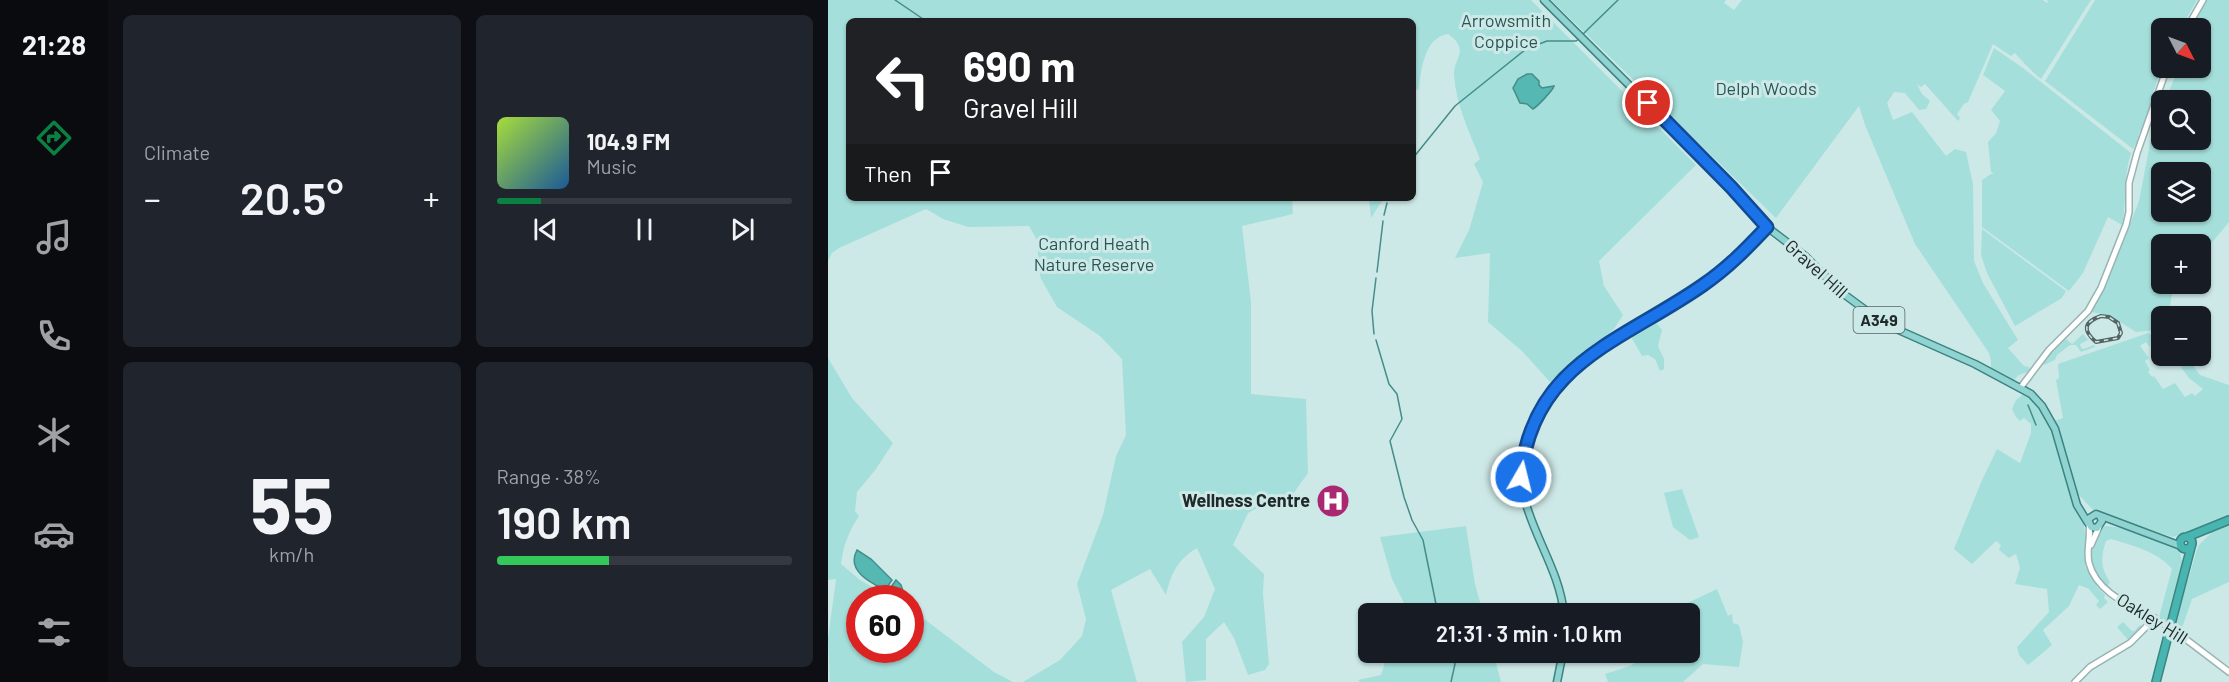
<!DOCTYPE html>
<meta charset="utf-8">
<style>
:root{--surface:#171b24;--page:#20242c;--text:#f1f3f6;--muted:#9ea1a6;--line:#363941;--accent:#0b8043}
body{margin:0;font-family:Barlow,sans-serif;background:var(--page);color:var(--text);height:100vh;display:flex;flex-direction:column;font-size:22px;white-space:nowrap}
*{box-sizing:border-box;margin:0}
p{font-size:20px;color:var(--muted)}
.icon{flex:none;width:33px;height:33px;fill:none;stroke:currentColor;stroke-width:2;stroke-linecap:round;stroke-linejoin:round}
.map{position:relative;flex:1;overflow:hidden}
.side{display:flex;flex-direction:column;gap:15px;padding:15px;background:#0d0f14;width:720px}
.side>*{flex:none}
.hud{position:absolute;left:18px;top:18px;width:570px;height:183px;border-radius:9px;box-shadow:0 2px 4px #0004;background:#202124;color:#fff;overflow:hidden}
.needle{width:39px;rotate:132deg}
.buttons{position:absolute;left:1323px;top:18px;display:grid;gap:12px}
.buttons a{display:grid;place-items:center;width:60px;height:60px;border-radius:9px;background:var(--surface);box-shadow:0 2px 4px #0004;font-size:30px}
.speed{position:absolute;left:18px;top:585px;display:flex;gap:12px;font-size:30px;font-weight:700;text-align:center}
.speed>*{display:grid;place-content:center;width:78px;height:78px;border-radius:50%;background:var(--surface);box-shadow:0 2px 4px #0004;line-height:1}
.speed .limit{border:9px solid #d22;background:#fff;color:#111}
.pin{position:absolute;display:grid;place-items:center;width:51px;height:51px;color:#fff;margin:-26px;border:3px solid #fff;border-radius:50%;box-shadow:0 2px 6px #0007}
.me{position:absolute;width:66px;margin:-33px;rotate:8deg;stroke-linejoin:round;filter:drop-shadow(0 0 4px #0008)}
.turn{display:flex;align-items:center;gap:21px;height:126px;padding:0 18px;font-size:27px}
.turn .icon{width:78px;height:78px;stroke-width:2.5}
.turn b{display:block;font-size:42px;line-height:51px}
.then{display:flex;align-items:center;height:57px;padding:0 18px;background:#0003;gap:12px;font-size:22px}
.big{font-size:45px;font-weight:600;line-height:1.1}
.side .tile{flex:1;display:flex;flex-direction:column;justify-content:center;gap:9px;min-width:0;padding:0 21px;border-radius:9px;background:var(--page)}
.side .dial{align-items:center;gap:0}
.dial b{font-size:78px;line-height:1}
.song{display:flex;align-items:center;gap:18px}
.cover{width:72px;height:72px;border-radius:9px;background:linear-gradient(135deg,hsl(80 70% 55%),hsl(210 70% 35%))}
.played{height:6px;border-radius:3px;background:linear-gradient(90deg,var(--accent) 15%,var(--line) 15%)}
.keys{display:flex;justify-content:space-around;direction:ltr}
.heat{display:flex;justify-content:space-between;align-items:center;font-size:33px;direction:ltr}
.charge{height:9px;border-radius:4px;background:linear-gradient(90deg,#34c759 38%,var(--line) 0)}
.side .tiles{flex:1;display:grid;gap:15px;grid-template-columns:repeat(2,1fr)}
.trip{position:absolute;left:530px;top:603px;width:342px;height:60px;border-radius:9px;background:var(--surface);box-shadow:0 2px 4px #0004;font-weight:600;line-height:60px;text-align:center}
main{display:flex;flex:1;min-height:0}
.dock{display:flex;flex-direction:column;width:108px;justify-content:space-around;align-items:center;background:#090b0e;color:var(--muted)}
.dock .icon{width:42px;height:42px}
.dock .current{color:var(--accent)}
.dock b{font-size:27px;color:var(--text)}
.map>svg:first-child{display:block}
.green{fill:#a5dfdb;fill-rule:evenodd}
.water{fill:#55b8b3;stroke:#458d8a;stroke-width:1.5}
.lines{fill:none;stroke-linecap:round;stroke-linejoin:round}
.stream{stroke:#458d8a;stroke-width:1.5}
.secondary-casing{stroke:#98b3b1;stroke-width:8}
.primary-casing{stroke:#3a8481;stroke-width:9}
.highway-casing{stroke:#3a8481;stroke-width:10}
.secondary{stroke:#fff;stroke-width:5}
.primary{stroke:#91d3d0;stroke-width:6}
.highway{stroke:#48b5b0;stroke-width:7}
.rail-casing{stroke:#546363;stroke-width:4}
.rail{stroke:#cde9e7;stroke-width:1.5;stroke-dasharray:4.5;stroke-linecap:butt}
.secondary-bridge-casing{stroke:#98b3b1;stroke-width:8;stroke-linecap:butt}
.secondary-bridge{stroke:#fff;stroke-width:5}
.route-casing{stroke:#114b97;stroke-width:15}
.route{stroke:#1a73e8;stroke-width:10}
.labels{text-anchor:middle;stroke-width:6;stroke-linejoin:round;paint-order:stroke}
.shield{fill:#cde9e7;stroke:#546363;stroke-width:1.5}
.shield-label{font-size:16px;font-weight:bold;fill:#202a2a}
.park-label{font-size:18px;fill:#295552;stroke:#cde9e7}
.street-label{font-size:18px;fill:#202a2a;stroke:#cde9e7}
.poi-label{font-size:18px;font-weight:bold;fill:#202a2a;stroke:#cde9e7;text-anchor:end}
</style>
<main>
<nav class="dock">
<b>21:28</b>
<svg class="icon current" aria-label="directions" viewBox="0 0 24 24"><path d="M12 3l9 9-9 9-9-9zM9 14v-3h6M13 9l2 2-2 2"/></svg>
<svg class="icon" aria-label="music" viewBox="0 0 24 24"><path d="M9 18V5l10-2v13"/><circle cx="6" cy="18" r="3"/><circle cx="16" cy="16" r="3"/></svg>
<svg class="icon" aria-label="phone" viewBox="0 0 24 24"><path d="M5 4h4l2 5-3 2q2 4 5 5l2-3 5 2v4C11 20 4 13 5 4z"/></svg>
<svg class="icon" aria-label="climate" viewBox="0 0 24 24"><path d="M12 3v18M4 7l16 10M4 17L20 7"/></svg>
<svg class="icon" aria-label="car" viewBox="0 0 24 24"><path d="M5 17H2v-5l4-1 3-4h7l3 4 3 1v5h-3M9 17h6M6 11h13"/><circle cx="7" cy="17" r="2"/><circle cx="17" cy="17" r="2"/></svg>
<svg class="icon" aria-label="filters" viewBox="0 0 24 24"><path d="M4 7h16M4 17h16"/><circle cx="9" cy="7" r="2"/><circle cx="15" cy="17" r="2"/></svg>
</nav>
<section class="side">
<div class="tiles">
<div class="tile"><p>Climate</p>
<div class="heat"><a>−</a><b class="big">20.5°</b><a>+</a></div>
</div>
<div class="tile">
<div class="song"><i class="cover"></i><div><b>104.9 FM</b><p>Music</p></div></div>
<div class="played"></div>
<div class="keys"><svg class="icon" aria-label="previous" viewBox="0 0 24 24"><path d="M18 5L8 12l10 7zM5 5v14"/></svg><svg class="icon" aria-label="pause" viewBox="0 0 24 24"><path d="M8 5v14M16 5v14"/></svg><svg class="icon" aria-label="next" viewBox="0 0 24 24"><path d="M6 5l10 7-10 7zM19 5v14"/></svg></div>
</div>
<div class="tile dial"><b>55</b><p>km/h</p></div>
<div class="tile"><p>Range · 38%</p><b class="big">190 km</b><div class="charge"></div></div>
</div>
</section>
<div class="map">
<svg width="1401" height="682" viewBox="0 0 1401 682">
<rect width="100%" height="100%" fill="#cde9e7"/>
<path class="green" d="M0,0H703L868,165L771,261L776,286L795,315L786,329L723,383L694,351L660,322L662,253L627,258L641,230L655,182L646,164L652,159C641,131 628,105 626,75C625,59 643,50 620,34C596,37 593,71 591,89L585,91V21H21V198H464L465,214L414,226L423,302V394L478,399L480,473L465,494L436,504L420,513L405,545L436,574L435,594L441,664L437,670L420,675L406,638L396,622L378,639V680L358,682L354,642L376,617L387,589L369,548C349,560 343,574 338,595L322,569L283,590L309,682H195L232,660L254,636L258,619L249,584L275,515L288,456L298,435L294,359L272,336L229,307L213,279L210,266V242L201,226L140,227L115,219L98,209L11,248L4,253L0,261Z
M723,0H898L896,3L906,10L914,0H1215L1219,3L1220,1L1218,0H1263L1213,79C1203,71 1196,63 1187,53L1183,56L1165,44L1140,102L1136,104L1129,114L1132,118L1130,121L1097,84L1093,87L1089,84L1094,94L1102,101L1098,109L1091,110L1077,93L1066,92L1059,103L1065,120L1084,112L1118,156L1127,149L1138,152L1145,184L1146,261L1155,283L1190,340L1180,348L1196,366L1201,367L1202,371L1191,375L1185,381L1163,368V361L1161,353L1087,244L1037,125L1031,106L948,218Z
M1267,0H1369L1353,28H1334L1333,66L1316,126L1310,135L1312,137L1305,149L1217,81Z
M1379,0H1401V222L1373,256L1372,244H1334V284H1345L1341,316H1334L1333,339L1327,330L1308,332L1281,315L1263,312L1294,245L1311,201L1323,138L1333,110L1334,140H1372V100H1337L1351,68H1372V28H1363ZM1334,172H1372V212H1334Z
M1166,48L1195,68L1303,153C1295,177 1299,201 1294,225L1280,217L1255,273L1241,291L1154,227V180L1163,174H1166L1163,172L1160,142L1168,133L1172,121L1163,110L1177,91L1155,75Z
M541,198H556L543,218Z
M1154,229L1238,291L1234,298L1187,326L1159,273L1153,255Z
M826,320L834,330L830,346L836,359V369L832,371L827,359L820,355L814,356L802,335Z
M1320,333L1323,335L1322,347L1318,342L1312,346L1321,358L1317,361L1322,370L1320,372L1324,377L1326,376L1335,389L1347,383L1357,397L1364,393L1367,396L1375,389L1361,378L1345,356H1358L1372,375L1401,385V516L1345,537L1267,512L1248,492L1232,434L1226,421L1235,418L1228,380L1231,378L1230,364Z
M1255,334L1260,340L1252,344L1253,348L1256,349L1266,345L1267,347L1253,352L1248,345H1242L1229,355L1227,360L1216,365L1214,363L1237,338L1244,344Z
M0,358L24,398L65,443L48,469L29,492L27,511L31,516C21,531 15,546 13,564L32,580L64,598H32V650H82L83,609L166,672L185,682H2L0,639L8,579L0,580Z
M1198,392L1213,410L1225,431L1243,494L1250,515L1255,522L1259,542L1257,566L1270,588L1277,595L1276,598L1280,602L1272,609L1268,605L1271,601L1261,589L1251,585L1241,606L1215,630L1224,645L1200,665L1191,655L1189,647L1221,612L1219,589L1187,584L1192,568L1188,554L1181,558L1171,550L1173,545L1168,541L1144,564L1126,549L1154,480L1169,449L1192,463L1203,433V424L1196,418L1192,421L1188,417L1184,409L1188,400Z
M854,489L871,537L862,540L845,527L836,493Z
M1401,523V582L1364,599L1353,631L1346,626L1370,546L1387,529Z
M638,526L647,584L655,613H577L579,609L564,579L552,537Z
M1278,526C1294,526 1341,542 1352,552L1355,566L1339,621L1331,617L1344,569C1329,551 1305,546 1283,539L1278,541C1273,556 1272,568 1282,582L1279,587C1258,567 1260,552 1273,527Z
M889,589L900,616L904,614L905,623L911,625L915,642L911,667L875,664L855,682H780L777,674L802,666L825,653L861,652V614L848,613L849,608Z
M1295,622L1304,631H1306L1312,625L1315,627L1301,641L1289,627Z
M665,652L673,682H532L530,680L553,675L560,653Z"/>
<path class="water" d="M699,74H704L711,81V85L714,88L726,86C725,90 710,106 705,109L699,104L692,103L685,88L690,79Z
M29,550L43,559L64,580L57,590C41,582 18,570 29,550Z
M68,580L73,585L76,594L73,598H66L58,594Z"/>
<g class="lines">
<path class="stream" d="M67,0L98,21
M754,35L790,0
M585,158L627,106L698,49L719,41H748L751,39
M556,215L559,203
M549,272L555,221
M546,334L544,311L548,278
M548,340L561,384L569,394L574,419L562,441L576,497L584,520L595,540L610,614
M1200,405L1208,425
M622,652L627,664L623,682"/>
<defs>
<path id="secondary" d="M1359,28L1375,0
M1193,387L1221,350L1260,311L1273,288L1298,225L1301,212V183L1309,153L1339,68
M1261,525C1263,538 1258,551 1261,563C1269,595 1309,608 1334,623
M1263,545L1271,527
M1351,634L1401,672
M1247,682L1262,667L1302,643L1327,618"/>
<path id="primary" d="M716,0L903,187L939,227L977,256L1013,292L1051,320L1066,328L1147,364L1203,394L1214,406L1227,429L1249,505L1260,523
M1272,516L1274,521L1269,528L1263,527L1260,519L1268,514L1353,546
M736,614C732,574 709,542 698,504C682,453 711,397 750,364L893,272L939,227
M729,682L735,652"/>
<path id="highway" d="M1352 543a6 6 0 1 1 12 0a6 6 0 1 1-12 0Z
M1359,537L1401,520
M1328,682L1363,547"/>
</defs>
<use href="#secondary" class="secondary-casing"/>
<use href="#primary" class="primary-casing"/>
<use href="#highway" class="highway-casing"/>
<use href="#secondary" class="secondary"/>
<use href="#primary" class="primary"/>
<use href="#highway" class="highway"/>
<defs>
<path id="rail" d="M1273,316L1281,317L1290,323L1293,333L1290,338L1268,342C1254,330 1256,322 1273,316Z"/>
</defs>
<use href="#rail" class="rail-casing"/>
<use href="#rail" class="rail"/>
<defs>
<path id="secondary-bridge" d="M1334,623L1351,634"/>
</defs>
<use href="#secondary-bridge" class="secondary-bridge-casing"/>
<use href="#secondary-bridge" class="secondary-bridge"/>
</g>
<g class="lines">
<defs>
<path id="route" d="M693,477C703,363 795,341 875,285C900,268 919,248 939,227L903,187L820,103"/>
</defs>
<use href="#route" class="route-casing"/>
<use href="#route" class="route"/>
</g>
<defs>
<symbol id="hospital-disc" viewBox="-11 -11 22 22"><circle r="9.5" fill="#aa2772" stroke="#cde9e7"/><path d="M-5-5h3v3.5h4V-5h3V5h-3V1.5h-4V5h-3Z" fill="#fff"/></symbol>
</defs>
<g fill-rule="evenodd">
<use href="#hospital-disc" x="486" y="482" width="38" height="38"/>
</g>
<g class="labels">
<rect class="shield" x="1025.5" y="307" width="51" height="26" rx="4.5"/>
<g class="shield-label">
<text x="1051" y="326">A349</text>
</g>
<g class="park-label">
<text x="678" y="27">Arrowsmith<tspan x="678" dy="21">Coppice</tspan></text>
<text x="938" y="95">Delph Woods</text>
<text x="266" y="250">Canford Heath<tspan x="266" dy="21">Nature Reserve</tspan></text>
</g>
<g class="street-label">
<text transform="translate(988 269) rotate(42)" y="6">Gravel Hill</text>
<text transform="translate(1324 619) rotate(32)" y="6">Oakley Hill</text>
</g>
<g class="poi-label">
<text x="482" y="507">Wellness Centre</text>
</g>
</g>
</svg>
<div class="buttons">
<a><svg class="needle" viewBox="-14 -14 28 28"><path d="M0-13l5 13h-10z" fill="#e53935"/><path d="M0 13l5-13h-10z" fill="#9ea1a6"/></svg></a>
<a><svg class="icon" aria-label="search" viewBox="0 0 24 24"><circle cx="10" cy="10" r="6"/><path d="M15 15l6 6"/></svg></a>
<a><svg class="icon" aria-label="layers" viewBox="0 0 24 24"><path d="M12 4l9 5-9 5-9-5zM3 14l9 5 9-5"/></svg></a>
<a>+</a>
<a>−</a>
</div>
<div class="speed"><div class="limit">60</div></div>
<div class="pin" style="left:820px;top:103px;background:#d93025"><svg class="icon" aria-label="arrive" viewBox="0 0 24 24"><path d="M6 21V4h12l-3 4 3 4H6"/></svg></div>
<svg class="me" style="left:693px;top:477px" viewBox="-20 -20 40 40"><circle r="17" fill="#1a73e8" stroke="#fff" stroke-width="3"/><path d="M0-11L8 9 0 5-8 9z" fill="#fff"/></svg>
<div class="trip">21:31 · 3 min · 1.0 km</div>
<div class="hud">
<div class="turn"><svg class="icon" aria-label="left" viewBox="0 0 24 24"><path d="M17 20v-9H6M10 6l-5 5 5 5"/></svg><div><b>690 m</b>Gravel Hill</div></div>
<div class="then">Then<svg class="icon" aria-label="arrive" viewBox="0 0 24 24"><path d="M6 21V4h12l-3 4 3 4H6"/></svg></div>
</div>
</div>
</main>
